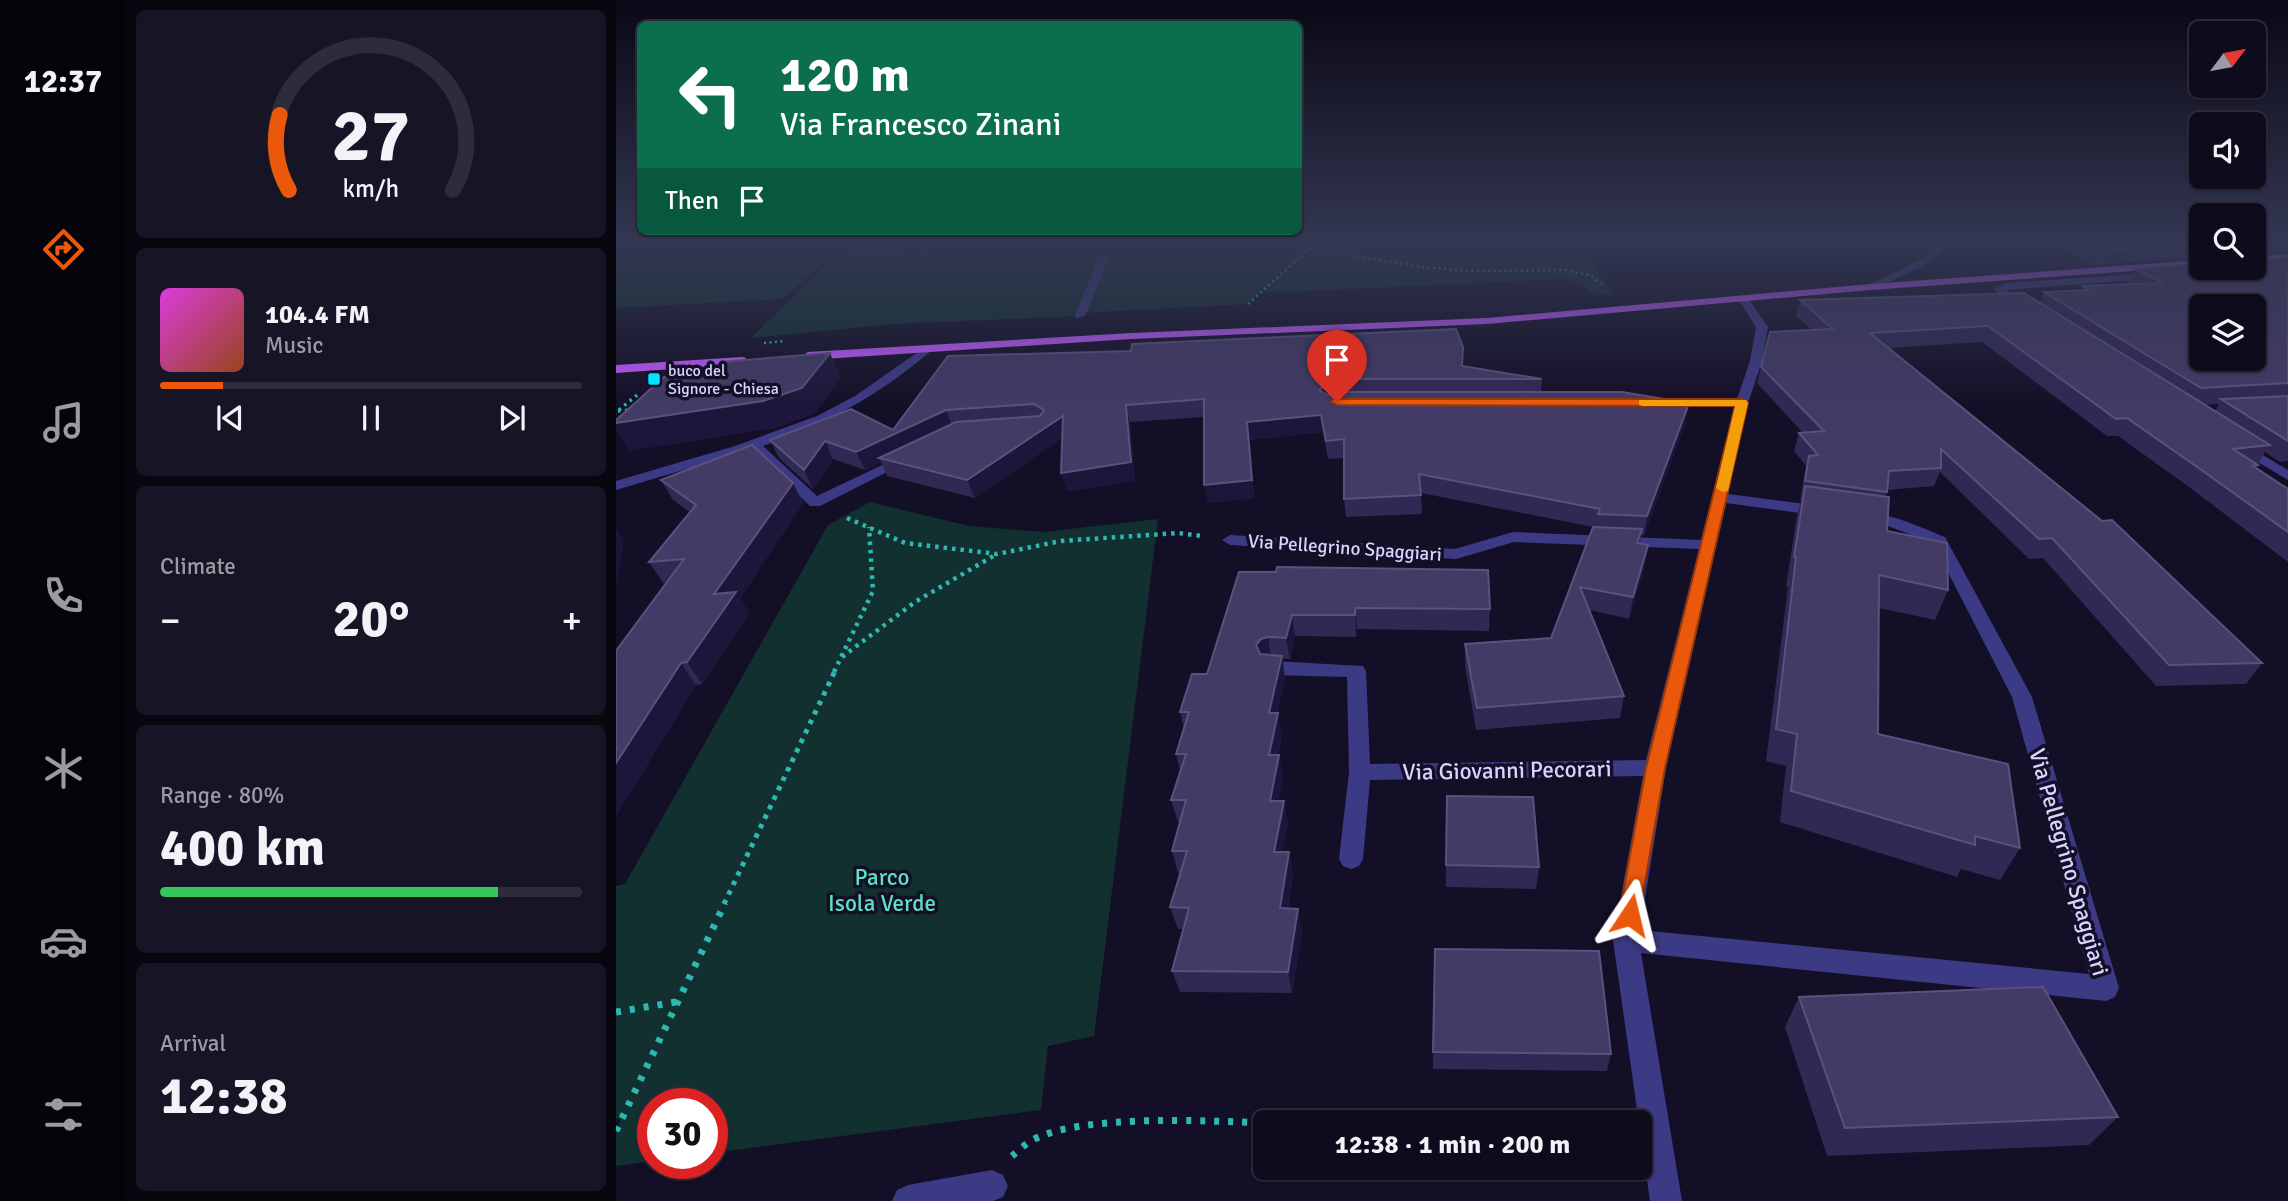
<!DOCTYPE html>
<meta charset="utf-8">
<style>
:root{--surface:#0e0b1c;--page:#171425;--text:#f1f3f6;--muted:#9b9ba3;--line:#2e2b3b;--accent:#ea580c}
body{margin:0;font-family:Signika,sans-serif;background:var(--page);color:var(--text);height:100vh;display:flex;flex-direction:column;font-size:26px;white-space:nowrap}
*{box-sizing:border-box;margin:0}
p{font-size:23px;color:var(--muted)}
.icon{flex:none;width:38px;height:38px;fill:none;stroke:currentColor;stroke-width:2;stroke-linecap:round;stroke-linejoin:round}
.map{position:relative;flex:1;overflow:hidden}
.details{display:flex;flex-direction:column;gap:10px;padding:10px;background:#08060f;width:490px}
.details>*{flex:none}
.guide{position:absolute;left:21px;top:21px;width:665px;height:214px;border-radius:10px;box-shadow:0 2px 5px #0004,0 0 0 2px var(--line);background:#0b6e4f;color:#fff;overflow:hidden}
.needle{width:46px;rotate:58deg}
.fabs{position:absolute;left:1573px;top:21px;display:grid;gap:14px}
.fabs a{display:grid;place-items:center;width:77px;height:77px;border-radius:10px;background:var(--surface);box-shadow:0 2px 5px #0004,0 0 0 2px var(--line);font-size:35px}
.speed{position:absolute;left:21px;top:1088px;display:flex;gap:14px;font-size:35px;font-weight:700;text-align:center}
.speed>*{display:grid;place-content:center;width:91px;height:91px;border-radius:50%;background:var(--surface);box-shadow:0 2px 5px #0004,0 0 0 2px var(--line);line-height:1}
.speed .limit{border:10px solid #d22;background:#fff;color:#111}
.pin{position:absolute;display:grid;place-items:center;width:60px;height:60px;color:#fff;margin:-72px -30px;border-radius:50% 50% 50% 0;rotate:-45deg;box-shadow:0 0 7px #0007}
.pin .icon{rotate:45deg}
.me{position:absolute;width:77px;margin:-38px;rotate:10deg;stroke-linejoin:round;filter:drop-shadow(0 0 5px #0008)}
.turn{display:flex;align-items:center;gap:24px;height:147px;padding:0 28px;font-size:32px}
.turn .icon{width:91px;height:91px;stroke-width:2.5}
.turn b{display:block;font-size:49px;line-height:60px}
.then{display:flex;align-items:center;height:66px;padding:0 28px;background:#0003;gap:14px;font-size:26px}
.big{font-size:52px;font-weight:700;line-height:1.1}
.details .card{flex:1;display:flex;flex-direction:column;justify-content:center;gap:10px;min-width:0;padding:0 24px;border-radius:10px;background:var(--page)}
.details .dial{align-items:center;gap:0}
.dial svg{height:182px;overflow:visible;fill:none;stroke:var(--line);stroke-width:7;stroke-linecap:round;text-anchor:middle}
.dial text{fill:var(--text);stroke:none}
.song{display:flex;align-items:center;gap:21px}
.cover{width:84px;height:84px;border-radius:10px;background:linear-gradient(135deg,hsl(300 70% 55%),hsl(20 70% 35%))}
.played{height:7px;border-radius:4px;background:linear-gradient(90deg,var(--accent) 15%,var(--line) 15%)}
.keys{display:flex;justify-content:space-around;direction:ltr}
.heat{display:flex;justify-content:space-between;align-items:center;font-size:38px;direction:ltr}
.charge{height:10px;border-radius:5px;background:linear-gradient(90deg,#34c759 80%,var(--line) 0)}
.trip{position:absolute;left:637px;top:1110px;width:399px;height:70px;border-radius:10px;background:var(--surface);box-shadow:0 2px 5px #0004,0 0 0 2px var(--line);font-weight:700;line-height:70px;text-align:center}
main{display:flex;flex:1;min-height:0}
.dock{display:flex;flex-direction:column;width:126px;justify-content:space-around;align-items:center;background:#06040b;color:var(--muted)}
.dock .icon{width:49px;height:49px}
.dock .selected{color:var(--accent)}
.dock b{font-size:32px;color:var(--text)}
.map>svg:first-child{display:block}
.green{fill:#12302f}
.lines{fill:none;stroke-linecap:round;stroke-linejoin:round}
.path-far4{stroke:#2fb8b0;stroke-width:2.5;stroke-dasharray:2 3.5;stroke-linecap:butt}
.path-far3{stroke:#2fb8b0;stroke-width:3.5;stroke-dasharray:2.5 4.5;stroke-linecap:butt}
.path-far2{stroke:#2fb8b0;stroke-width:4.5;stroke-dasharray:3.5 5;stroke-linecap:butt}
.path-far1{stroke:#2fb8b0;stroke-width:5;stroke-dasharray:4.5 6;stroke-linecap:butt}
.path{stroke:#2fb8b0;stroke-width:7;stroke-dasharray:5 9;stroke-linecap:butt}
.minor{fill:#3d3a85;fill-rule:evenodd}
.major{fill:#c25bff;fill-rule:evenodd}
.wall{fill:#312854;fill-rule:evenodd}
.shaded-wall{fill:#1d163a}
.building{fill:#433a66;stroke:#5a527e;stroke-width:2;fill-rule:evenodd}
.route{fill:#ea580c;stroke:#983908;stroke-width:2}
.slow{fill:#f59e0b}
.poi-dot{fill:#00e5ff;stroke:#130f26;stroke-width:2.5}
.labels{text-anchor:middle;stroke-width:7;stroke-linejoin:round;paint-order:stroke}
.far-poi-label{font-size:16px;fill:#d9d4ff;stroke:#130f26;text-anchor:start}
.street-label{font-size:19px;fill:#d9d4ff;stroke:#130f26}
.near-street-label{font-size:23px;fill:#d9d4ff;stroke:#130f26}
.near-park-label{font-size:23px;fill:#5fe0c0;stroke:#130f26}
</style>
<main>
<nav class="dock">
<b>12:37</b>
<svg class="icon selected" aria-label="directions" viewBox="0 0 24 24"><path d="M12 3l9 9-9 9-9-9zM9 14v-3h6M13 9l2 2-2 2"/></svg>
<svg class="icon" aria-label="music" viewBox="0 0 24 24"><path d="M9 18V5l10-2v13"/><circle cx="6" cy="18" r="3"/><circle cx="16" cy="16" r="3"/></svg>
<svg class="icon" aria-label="phone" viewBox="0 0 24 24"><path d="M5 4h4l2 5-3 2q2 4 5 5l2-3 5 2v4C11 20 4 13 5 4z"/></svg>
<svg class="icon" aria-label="climate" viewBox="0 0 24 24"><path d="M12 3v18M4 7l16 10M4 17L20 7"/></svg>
<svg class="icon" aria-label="car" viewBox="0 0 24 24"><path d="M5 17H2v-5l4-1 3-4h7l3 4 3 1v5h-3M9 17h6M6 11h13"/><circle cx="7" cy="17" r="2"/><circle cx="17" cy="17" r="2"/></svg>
<svg class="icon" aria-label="filters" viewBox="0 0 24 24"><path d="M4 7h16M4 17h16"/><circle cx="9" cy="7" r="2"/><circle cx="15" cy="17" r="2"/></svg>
</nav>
<section class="details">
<div class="card dial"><svg viewBox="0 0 100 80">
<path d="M14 69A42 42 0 1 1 86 69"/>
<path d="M14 69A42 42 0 0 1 10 36" stroke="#ea580c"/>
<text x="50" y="56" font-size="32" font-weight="700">27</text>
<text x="50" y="72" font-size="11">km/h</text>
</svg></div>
<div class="card">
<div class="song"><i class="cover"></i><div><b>104.4 FM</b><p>Music</p></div></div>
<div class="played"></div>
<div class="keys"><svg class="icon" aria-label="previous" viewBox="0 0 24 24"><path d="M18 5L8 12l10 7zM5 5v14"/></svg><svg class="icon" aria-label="pause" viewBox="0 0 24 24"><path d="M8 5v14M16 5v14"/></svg><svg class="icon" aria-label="next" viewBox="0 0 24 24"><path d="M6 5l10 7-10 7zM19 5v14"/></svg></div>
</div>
<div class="card"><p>Climate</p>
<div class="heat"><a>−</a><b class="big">20°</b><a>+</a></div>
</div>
<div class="card"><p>Range · 80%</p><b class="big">400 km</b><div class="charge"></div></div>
<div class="card"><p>Arrival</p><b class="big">12:38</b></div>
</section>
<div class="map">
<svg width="1672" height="1201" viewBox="0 0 1672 1201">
<rect width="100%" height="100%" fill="#130f26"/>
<path class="green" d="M183,239H960L996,293L978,296L969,286L948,279L643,293L632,304L465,313L464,316L277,324L135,338L227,247L166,299L0,308V245Z
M254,502L353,526L427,532L542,519L478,1036L432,1046L425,1110L96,1153V1104H37V1161L0,1166V1131L5,1119H0V886L9,884L212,525Z"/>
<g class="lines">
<path class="path-far4" d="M510,246L695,239
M692,249L808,267L853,271L949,270L976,276L985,284
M632,304L704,239
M148,343L170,341"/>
<path class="path-far3" d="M3,410L21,395
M2,411L15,410"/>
<path class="path-far2" d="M231,518L289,543L381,554L445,541L562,533L586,536
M226,657L299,602L379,555
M218,672L257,591L253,527"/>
<path class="path-far1" d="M108,904L219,671"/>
<path class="path" d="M0,1012L60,1002
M0,1131L109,903
M396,1156C401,1152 407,1146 413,1142C461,1113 592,1121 649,1123"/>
<path class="minor" d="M1329,239H1339L1311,264L1258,289L1249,287L1304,260Z
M487,256L492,259L469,316L460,318L459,316L482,259Z
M1539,273L1544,276L1543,278L1390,290L1411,304L1412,306L1407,309L1377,289L1391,283Z
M1127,296L1131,297L1152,327L1146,361L1132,403L1112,494L1206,506L1214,511L1206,516L1110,503L1050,768L1024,930L1473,974L1396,697L1317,543L1261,522L1245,520L1243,517C1257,504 1311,530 1329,537L1416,697L1503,988L1499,997L1490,1001L1025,953L1066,1201H1034L997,940L1027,776L754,780L747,859L743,866L735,869L727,866L723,859L733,772L731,677L656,675L649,673L646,668L649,663L656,661L747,666L750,671L754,764L1030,760L1083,549L898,542L840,559L614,545L606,540L614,535L839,549L897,532L1085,540L1119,407H1045L1039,403L1045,399H1121L1134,361L1140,327L1122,299Z
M312,345L316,346V350C265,394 211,424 147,446L201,496L283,457L288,456L295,460L204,506H194L135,450L0,490V481L119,446L201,416L239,396Z
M1625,442L1672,470V480L1620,449L1618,446Z
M376,1170L387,1175L392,1186L387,1197L377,1201H276L281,1190L292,1185Z"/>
<path class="major" d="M1672,254V260L1638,262V256Z
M1586,260V266L1254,290L870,324L515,339L192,360L186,356L192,352L515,333L870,318L1254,284Z
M126,357L130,358V364L0,373V365Z"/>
</g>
<path class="wall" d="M230,239H395L388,247L232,254L227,242Z
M1427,239H1586V257L1477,265Z
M1638,239H1672V252L1642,253L1638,260Z
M1672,258V461L1664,462L1649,452L1642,464H1640L1642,465L1640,468L1672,489V562L1573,487L1502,436H1491L1366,342L1272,348L1646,663L1630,684L1540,686L1427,558L1413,559L1324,472L1318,486L1271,490L1269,496L1271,531L1332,590L1319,620L1263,608L1262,734L1404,848L1384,880L1345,869L1341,877L1164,822L1170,766L1150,761L1172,587H1170L1181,515L1185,501L1184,500L1190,466L1178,451L1183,433H1187L1141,383L1145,367L1196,330L1180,316L1184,300L1424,303L1428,292L1466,290L1467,286L1513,284H1512L1519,269ZM1603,404L1599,411L1588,405Z
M332,356L846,366L926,379L925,392L1070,421L1028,535H1025L1024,544L1032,545L1029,566L1013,619L974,610L1008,696L1004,718L860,730L849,666V644L935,638L977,527L805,493L806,514L730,517L728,499V458L712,459L707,432L634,440L638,498L592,503L588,485V417L514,422L519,481L451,491L446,438L359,498L271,476L265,462L249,470L217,459L197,489L163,458L154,440L277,430Z
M45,480L177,483L187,503L124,598L133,613L86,684L80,685L0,816V651L50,583H47L33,562L74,512L57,500Z
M623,572L874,609L873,631L741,629L740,637L679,636L674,659H666L669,678L661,713L666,735L662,755H663L667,777L662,801L672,823L666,852H673L677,874L672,909H682L686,931L676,993L564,992L556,971L567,929H562L554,907L564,873H562L556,851L564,822H562L555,800L564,771L560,754L568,729L564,712L591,674Z
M830,865L923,867L920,889L830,887Z
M1183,997L1502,1117L1473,1145L1211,1156L1169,1027Z
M817,1052L995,1054L991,1071L817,1069Z"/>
<path class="shaded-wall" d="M385,239H395L388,247Z
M214,353L225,379L199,414L160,428L13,451L0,430V423Z
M720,379L721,395L704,407L703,390Z
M1073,403L1070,421L1028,535L1031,516Z
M510,405L514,422L519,481L451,491L445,473Z
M330,410L337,428L263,458L265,462L249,470L240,452Z
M705,415L707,432L634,440L638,498L592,503L588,485L631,422Z
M447,416L452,434L359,498L351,480Z
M209,441L217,459L197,489L188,470Z
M177,483L187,503L124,598L133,613L86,684L71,662L98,594Z
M0,528L8,540L0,588Z
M1032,545L1029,566L1013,619L1017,597Z
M739,608L741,629L740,637L739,615Z
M676,615L679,636L674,659L670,638Z
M652,637L655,658L648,660L640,645L645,639Z
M666,656L669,678L656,735L653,713Z
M65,663L80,685L0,816V763Z
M662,713L666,735L657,777L653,755Z
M663,755L667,777L658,823L654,801Z
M668,801L672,823L662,874L658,852Z
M673,852L677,874L668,930L664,908Z
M682,909L686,931L676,993L672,972Z"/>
<path class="building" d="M230,239H295L227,242Z
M1460,239H1586V244L1483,251Z
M1638,239H1650H1645L1644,249L1638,250Z
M1672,258V383L1585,388L1428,292L1473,290L1467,286L1547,283L1519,269L1586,264V268H1638V261ZM1586,306H1638V359H1586Z
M1408,293L1654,445L1617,449L1642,465L1637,466L1672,489V532L1584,469L1511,418L1500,419L1372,326L1254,333L1486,521L1496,520L1646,663L1553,665L1436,538L1423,539L1325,449V468L1273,471L1271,492L1189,481L1193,456L1202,455L1183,433L1208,431L1145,367L1154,332L1217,329L1184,300Z
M840,329L847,347L846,366L926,379H720L703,390L712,395L722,392H1006L1073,403L1031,516L982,514L984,509L803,474L805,495L728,499V439L710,441L705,415L631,422L636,480L588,485V399L510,405L515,462L445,473L447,416L351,480L263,458L340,422L424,416L428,410L418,404L330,410L240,452L209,441L188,470L154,440L235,409L277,430L332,356L515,351L516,344Z
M214,353L186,388L147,401L0,423V420L48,377L94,373L105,362Z
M1672,396V441L1605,399Z
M136,445L177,483L98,594L120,592L71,662L65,663L0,763V651L68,559L33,562L80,505L45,480Z
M1189,486L1273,497L1271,531L1331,543L1332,590L1263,575L1262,734L1392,764L1404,848L1359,836V845L1175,791L1181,734L1160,729L1180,557H1178Z
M977,527L1026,529L1021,543L1032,545L1017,597L964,587L1008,696L861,708L849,644L935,638Z
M661,567L872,570L874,609L739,608V615H676L670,638L652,637L645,639L640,645L644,654L666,656L653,713H662L653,755H663L654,801H668L658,852H673L664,908L682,909L672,972L556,971L573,908L554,907L571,851H556L570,800H555L570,754H560L573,712H564L576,674H591L623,572H660Z
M831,796L917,797L923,867L830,865Z
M819,949L983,951L995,1054L817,1052Z
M1427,987L1502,1117L1229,1128L1183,997Z"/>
<linearGradient id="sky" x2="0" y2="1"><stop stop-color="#0a0815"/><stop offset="0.59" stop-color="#333752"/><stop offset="1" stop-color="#333752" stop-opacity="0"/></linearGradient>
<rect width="1672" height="407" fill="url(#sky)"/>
<path class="route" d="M717,399H1126L1132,403L1049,768L1022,922L1014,925L1006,922L1003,915L1030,768L1119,406L721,405L715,402Z"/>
<path class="slow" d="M1023,400H1130L1132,403L1112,491L1107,492L1100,488L1119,406H1027L1023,405Z"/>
<rect class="poi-dot" x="31" y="372" width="14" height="14" rx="3.5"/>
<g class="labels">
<g class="far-poi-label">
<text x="52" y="376">buco del<tspan x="52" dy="18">Signore - Chiesa</tspan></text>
</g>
<g class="street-label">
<text transform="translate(729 547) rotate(4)" y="7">Via Pellegrino Spaggiari</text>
</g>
<g class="near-street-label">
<text transform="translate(891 770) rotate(-1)" y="8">Via Giovanni Pecorari</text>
<text transform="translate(1453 862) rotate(74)" y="8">Via Pellegrino Spaggiari</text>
</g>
<g class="near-park-label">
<text x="266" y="885">Parco<tspan x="266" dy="26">Isola Verde</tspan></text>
</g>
</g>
</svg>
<div class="fabs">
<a><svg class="needle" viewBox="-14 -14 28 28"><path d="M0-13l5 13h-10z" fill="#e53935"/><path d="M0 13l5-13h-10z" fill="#9b9ba3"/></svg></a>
<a><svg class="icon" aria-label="sound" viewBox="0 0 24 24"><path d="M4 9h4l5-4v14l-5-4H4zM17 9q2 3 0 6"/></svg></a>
<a><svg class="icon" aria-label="search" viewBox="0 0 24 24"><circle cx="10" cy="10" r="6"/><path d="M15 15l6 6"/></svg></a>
<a><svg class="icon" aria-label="layers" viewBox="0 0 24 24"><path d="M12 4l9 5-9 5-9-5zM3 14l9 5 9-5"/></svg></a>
</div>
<div class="speed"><div class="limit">30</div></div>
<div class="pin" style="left:721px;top:402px;background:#d93025"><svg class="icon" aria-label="arrive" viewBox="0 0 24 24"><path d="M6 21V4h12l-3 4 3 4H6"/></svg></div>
<svg class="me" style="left:1014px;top:915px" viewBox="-20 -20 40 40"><path d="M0-17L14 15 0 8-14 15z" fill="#ea580c" stroke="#fff" stroke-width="4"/></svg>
<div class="trip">12:38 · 1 min · 200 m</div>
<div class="guide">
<div class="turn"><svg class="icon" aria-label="left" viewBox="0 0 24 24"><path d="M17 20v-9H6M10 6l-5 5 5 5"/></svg><div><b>120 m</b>Via Francesco Zinani</div></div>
<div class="then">Then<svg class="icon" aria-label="arrive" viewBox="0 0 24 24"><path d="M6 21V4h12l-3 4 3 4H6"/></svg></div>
</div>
</div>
</main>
